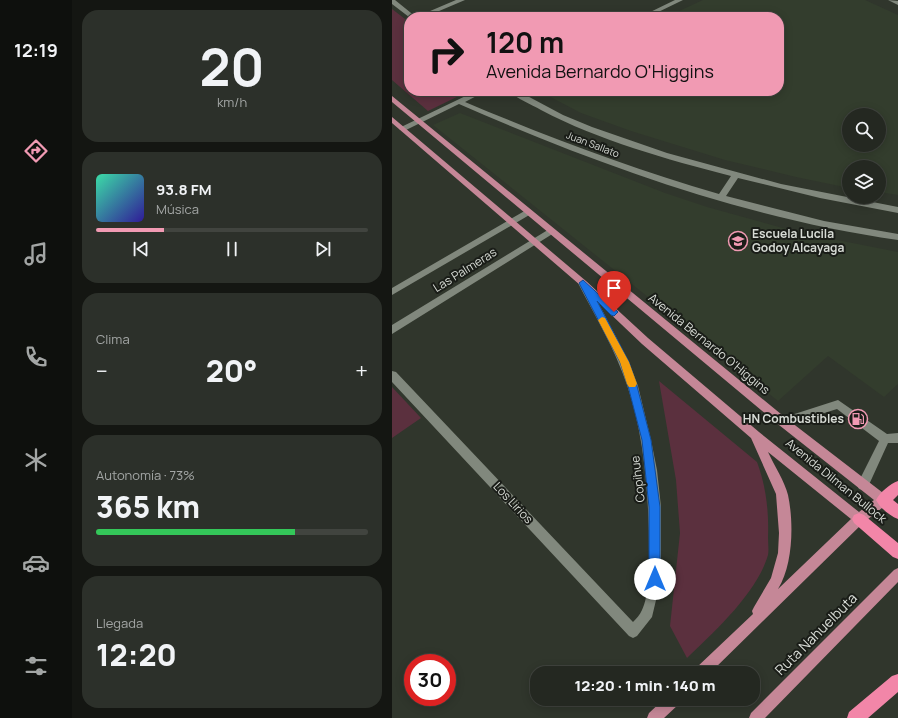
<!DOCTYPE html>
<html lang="es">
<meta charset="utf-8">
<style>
:root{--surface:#242821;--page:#2c302a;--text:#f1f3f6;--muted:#a3a6a5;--line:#41443f;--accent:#f19ab3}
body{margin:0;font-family:Manrope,sans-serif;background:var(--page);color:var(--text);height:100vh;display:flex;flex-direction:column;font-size:15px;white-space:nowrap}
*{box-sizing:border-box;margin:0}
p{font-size:13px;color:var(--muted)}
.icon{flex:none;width:22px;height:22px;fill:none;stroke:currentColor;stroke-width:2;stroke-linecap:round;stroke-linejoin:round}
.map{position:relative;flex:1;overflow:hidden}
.drawer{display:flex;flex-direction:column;gap:10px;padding:10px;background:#141612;width:320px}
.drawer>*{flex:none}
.hud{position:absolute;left:12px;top:12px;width:380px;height:84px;border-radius:16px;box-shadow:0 2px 10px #0003,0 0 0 1px var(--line);background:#f19ab3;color:#111;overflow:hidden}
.tools{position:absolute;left:450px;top:108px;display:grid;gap:8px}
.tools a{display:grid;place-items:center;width:44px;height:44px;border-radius:50%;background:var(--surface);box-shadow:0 2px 10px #0003,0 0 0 1px var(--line);font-size:20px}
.speed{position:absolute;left:12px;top:654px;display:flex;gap:8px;font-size:20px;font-weight:700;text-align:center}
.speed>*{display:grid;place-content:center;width:52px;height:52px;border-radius:50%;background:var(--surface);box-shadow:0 2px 10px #0003,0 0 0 1px var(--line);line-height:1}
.speed .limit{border:6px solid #d22;background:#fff;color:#111}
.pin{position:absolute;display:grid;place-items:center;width:34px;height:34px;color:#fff;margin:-41px -17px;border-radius:50% 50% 50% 0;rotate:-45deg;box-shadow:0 0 4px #0007}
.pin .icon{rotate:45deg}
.me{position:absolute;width:44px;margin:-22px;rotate:0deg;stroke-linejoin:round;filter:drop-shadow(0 0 3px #0008)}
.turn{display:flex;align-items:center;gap:14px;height:84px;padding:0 16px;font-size:18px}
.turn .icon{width:52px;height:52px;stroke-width:2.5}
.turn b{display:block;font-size:28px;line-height:34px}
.big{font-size:30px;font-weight:800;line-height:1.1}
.drawer .tile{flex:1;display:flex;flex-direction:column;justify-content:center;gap:6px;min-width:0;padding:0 14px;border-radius:16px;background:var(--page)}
.drawer .dial{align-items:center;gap:0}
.dial b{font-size:52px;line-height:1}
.song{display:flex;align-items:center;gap:12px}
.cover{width:48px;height:48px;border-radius:6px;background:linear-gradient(135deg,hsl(160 70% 55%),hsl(250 70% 35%))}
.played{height:4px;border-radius:2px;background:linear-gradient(90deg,var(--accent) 25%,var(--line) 25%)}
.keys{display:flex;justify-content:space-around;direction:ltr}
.heat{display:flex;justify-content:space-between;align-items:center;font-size:22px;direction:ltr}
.charge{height:6px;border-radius:3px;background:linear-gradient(90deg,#34c759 73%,var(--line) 0)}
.trip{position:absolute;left:138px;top:666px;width:230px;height:40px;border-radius:16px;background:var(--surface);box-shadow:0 2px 10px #0003,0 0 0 1px var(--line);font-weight:800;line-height:40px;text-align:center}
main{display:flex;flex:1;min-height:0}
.tab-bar{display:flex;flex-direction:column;width:72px;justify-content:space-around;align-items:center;background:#0e100d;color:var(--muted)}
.tab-bar .icon{width:28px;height:28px}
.tab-bar .current{color:var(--accent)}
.tab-bar b{font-size:18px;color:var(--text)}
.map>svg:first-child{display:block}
.built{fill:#333d2d;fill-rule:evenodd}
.green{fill:#5b303e}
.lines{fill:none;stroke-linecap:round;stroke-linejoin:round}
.lane{fill:#81887d;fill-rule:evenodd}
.street{fill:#81887d;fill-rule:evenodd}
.primary{fill:#c58797;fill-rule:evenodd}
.highway{fill:#f286a8;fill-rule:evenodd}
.route{fill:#1a73e8;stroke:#114b97}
.slow{fill:#f59e0b}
.labels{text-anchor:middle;stroke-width:4;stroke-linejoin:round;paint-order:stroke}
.far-street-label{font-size:10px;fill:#d7dbd5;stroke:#1a1d18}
.poi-label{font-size:12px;font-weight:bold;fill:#d7dbd5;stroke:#1a1d18;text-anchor:start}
.street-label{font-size:12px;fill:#d7dbd5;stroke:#1a1d18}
.near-street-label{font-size:14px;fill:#d7dbd5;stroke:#1a1d18}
</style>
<main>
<nav class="tab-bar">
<b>12:19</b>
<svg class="icon current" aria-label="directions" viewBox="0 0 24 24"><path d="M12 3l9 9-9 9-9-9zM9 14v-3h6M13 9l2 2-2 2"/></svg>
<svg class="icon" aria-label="music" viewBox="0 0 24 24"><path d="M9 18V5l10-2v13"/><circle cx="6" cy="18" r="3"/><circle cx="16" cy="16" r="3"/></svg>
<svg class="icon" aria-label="phone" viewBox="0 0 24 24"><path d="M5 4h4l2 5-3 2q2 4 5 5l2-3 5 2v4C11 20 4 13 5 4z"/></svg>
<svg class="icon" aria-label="climate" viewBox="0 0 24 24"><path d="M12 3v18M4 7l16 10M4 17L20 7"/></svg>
<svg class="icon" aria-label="car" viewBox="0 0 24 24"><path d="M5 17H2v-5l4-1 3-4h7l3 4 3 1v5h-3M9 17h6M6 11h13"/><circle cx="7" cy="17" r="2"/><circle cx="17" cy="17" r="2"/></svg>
<svg class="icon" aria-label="filters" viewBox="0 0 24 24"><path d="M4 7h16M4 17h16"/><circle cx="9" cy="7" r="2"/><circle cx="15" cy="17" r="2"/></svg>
</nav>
<section class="drawer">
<div class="tile dial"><b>20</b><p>km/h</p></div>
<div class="tile">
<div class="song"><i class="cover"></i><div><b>93.8 FM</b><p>Música</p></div></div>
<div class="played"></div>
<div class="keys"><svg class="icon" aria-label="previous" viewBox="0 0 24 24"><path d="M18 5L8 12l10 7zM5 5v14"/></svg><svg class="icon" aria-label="pause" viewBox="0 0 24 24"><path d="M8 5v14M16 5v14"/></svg><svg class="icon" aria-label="next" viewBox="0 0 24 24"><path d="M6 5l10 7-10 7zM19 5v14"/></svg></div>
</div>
<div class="tile"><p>Clima</p>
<div class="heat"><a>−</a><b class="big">20°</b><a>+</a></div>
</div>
<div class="tile"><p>Autonomía · 73%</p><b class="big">365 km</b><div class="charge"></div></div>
<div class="tile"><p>Llegada</p><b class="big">12:20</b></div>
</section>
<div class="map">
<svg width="506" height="718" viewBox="0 0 506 718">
<rect width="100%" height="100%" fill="#30362c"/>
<path class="built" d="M311,0H473L506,15V195L487,192V167H457V188L404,177L333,160L239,131L189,113L147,91H387V17H274ZM457,115H487V145H457Z
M68,113L273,193L315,207L405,232L506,252V384L492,397L436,356L386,401L41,125Z"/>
<path class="green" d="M0,9L17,22V91H77L36,111L0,80Z
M267,381L365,462C374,486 377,511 376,537C376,543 377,550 376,555C365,593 322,632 295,658L278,626L288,533L284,480Z
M0,387L29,418L0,438Z"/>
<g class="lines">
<path class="lane" d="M446,400L495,434L506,433V443H496L475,489L471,490L467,489L465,485L487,441L445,409L391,426L387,425L386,422L387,419Z"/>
<path class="street" d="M0,0H3L24,17L64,0H73L33,17H17L0,4Z
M283,0H291L256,17H248Z
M496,0L506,1V5Z
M84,91H94L73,102C156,137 240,169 327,194L339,176C274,159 208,141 149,110C139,104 125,99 117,91H126L171,115L200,127L275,153L389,184L506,207V213L428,198L346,178L334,196L432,221L506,234V240C356,219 206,165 67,104L14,130H8L7,128Z
M136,209L139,210L140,212L139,214L0,295V288Z
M159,228L163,231L162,233L0,334V325Z
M191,280L196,283L237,362L246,386L259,440L265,470L269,507V579L260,617L245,636L241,638L237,636L0,382V371L4,372L241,622C244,619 248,615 250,610C257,596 257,569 257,553C257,497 253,438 235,385C223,349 203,316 186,283Z"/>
<path class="primary" d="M0,96L395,419L495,496L497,500L495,504L471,523L318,673H302L304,668L361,614L360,611L362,607L379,578L386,553L387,533L384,494L359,438L250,344L188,285L0,123V117L194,281L256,338L367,432L467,512L482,500L387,425L0,102ZM376,452L459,519L386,589C401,565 402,523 396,495C393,482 382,465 376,452Z
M506,568V582L373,718H357L359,713L502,570Z
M272,699H289L287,704L272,718H255L257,713Z"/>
<path class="highway" d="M506,481V495L501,500L506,504V519C498,516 488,508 484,500C488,492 498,484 506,481Z
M467,513L472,515L506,543V559L501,557L462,523L460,519L462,515Z
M506,674V692L476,718H455L457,712L500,676Z"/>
</g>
<path class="route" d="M191,280L226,312L222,316L219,315L205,301L237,362L245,386L259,440L268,507V579L267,583L263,585L259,583L257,579V507L250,440L236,386L228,362L187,283Z"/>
<path class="slow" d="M210,317L213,318L237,362L245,384L243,387H237L235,384L228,362L206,320Z"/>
<defs>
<symbol id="school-ring" viewBox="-11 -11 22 22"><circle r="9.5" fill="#1a1d18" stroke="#f19ab3" stroke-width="1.5"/><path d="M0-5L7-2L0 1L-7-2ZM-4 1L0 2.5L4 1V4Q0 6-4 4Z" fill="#f19ab3"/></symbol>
<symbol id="fuel-ring" viewBox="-11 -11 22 22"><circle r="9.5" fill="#1a1d18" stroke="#f19ab3" stroke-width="1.5"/><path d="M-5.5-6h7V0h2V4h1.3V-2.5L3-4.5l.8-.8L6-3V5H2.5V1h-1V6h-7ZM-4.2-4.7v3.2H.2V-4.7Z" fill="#f19ab3"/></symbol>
</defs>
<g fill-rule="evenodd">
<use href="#school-ring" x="335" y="230" width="22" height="22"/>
<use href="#fuel-ring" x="455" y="408" width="22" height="22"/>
</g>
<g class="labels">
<g class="far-street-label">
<text transform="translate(201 144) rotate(21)" y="4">Juan Sallato</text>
</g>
<g class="poi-label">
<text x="360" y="238">Escuela Lucila<tspan x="360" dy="14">Godoy Alcayaga</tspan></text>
<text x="452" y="423" text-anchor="end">HN Combustibles</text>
</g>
<g class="street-label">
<text transform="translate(73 270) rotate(-32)" y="4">Las Palmeras</text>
<text transform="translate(317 344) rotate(39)" y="4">Avenida Bernardo O'Higgins</text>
<text transform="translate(246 479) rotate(-97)" y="4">Copihue</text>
<text transform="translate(444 481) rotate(39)" y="4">Avenida Dilman Bullock</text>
<text transform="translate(121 503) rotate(47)" y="4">Los Lirios</text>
</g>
<g class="near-street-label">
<text transform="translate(424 634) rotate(-45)" y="5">Ruta Nahuelbuta</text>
</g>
</g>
</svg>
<div class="tools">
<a><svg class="icon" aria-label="search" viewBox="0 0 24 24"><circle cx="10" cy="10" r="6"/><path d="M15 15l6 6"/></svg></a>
<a><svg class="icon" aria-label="layers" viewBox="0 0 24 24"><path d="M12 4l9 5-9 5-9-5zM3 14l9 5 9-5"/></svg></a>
</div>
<div class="speed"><div class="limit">30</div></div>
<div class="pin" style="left:222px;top:312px;background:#d93025"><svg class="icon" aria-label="arrive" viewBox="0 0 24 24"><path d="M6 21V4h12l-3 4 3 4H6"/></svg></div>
<svg class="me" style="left:263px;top:579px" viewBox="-20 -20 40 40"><circle r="19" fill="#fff"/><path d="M0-13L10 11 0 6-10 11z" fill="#1a73e8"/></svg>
<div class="trip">12:20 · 1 min · 140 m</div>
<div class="hud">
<div class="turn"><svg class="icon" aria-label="right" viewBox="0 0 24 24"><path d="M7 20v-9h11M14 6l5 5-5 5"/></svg><div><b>120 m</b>Avenida Bernardo O'Higgins</div></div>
</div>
</div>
</main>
